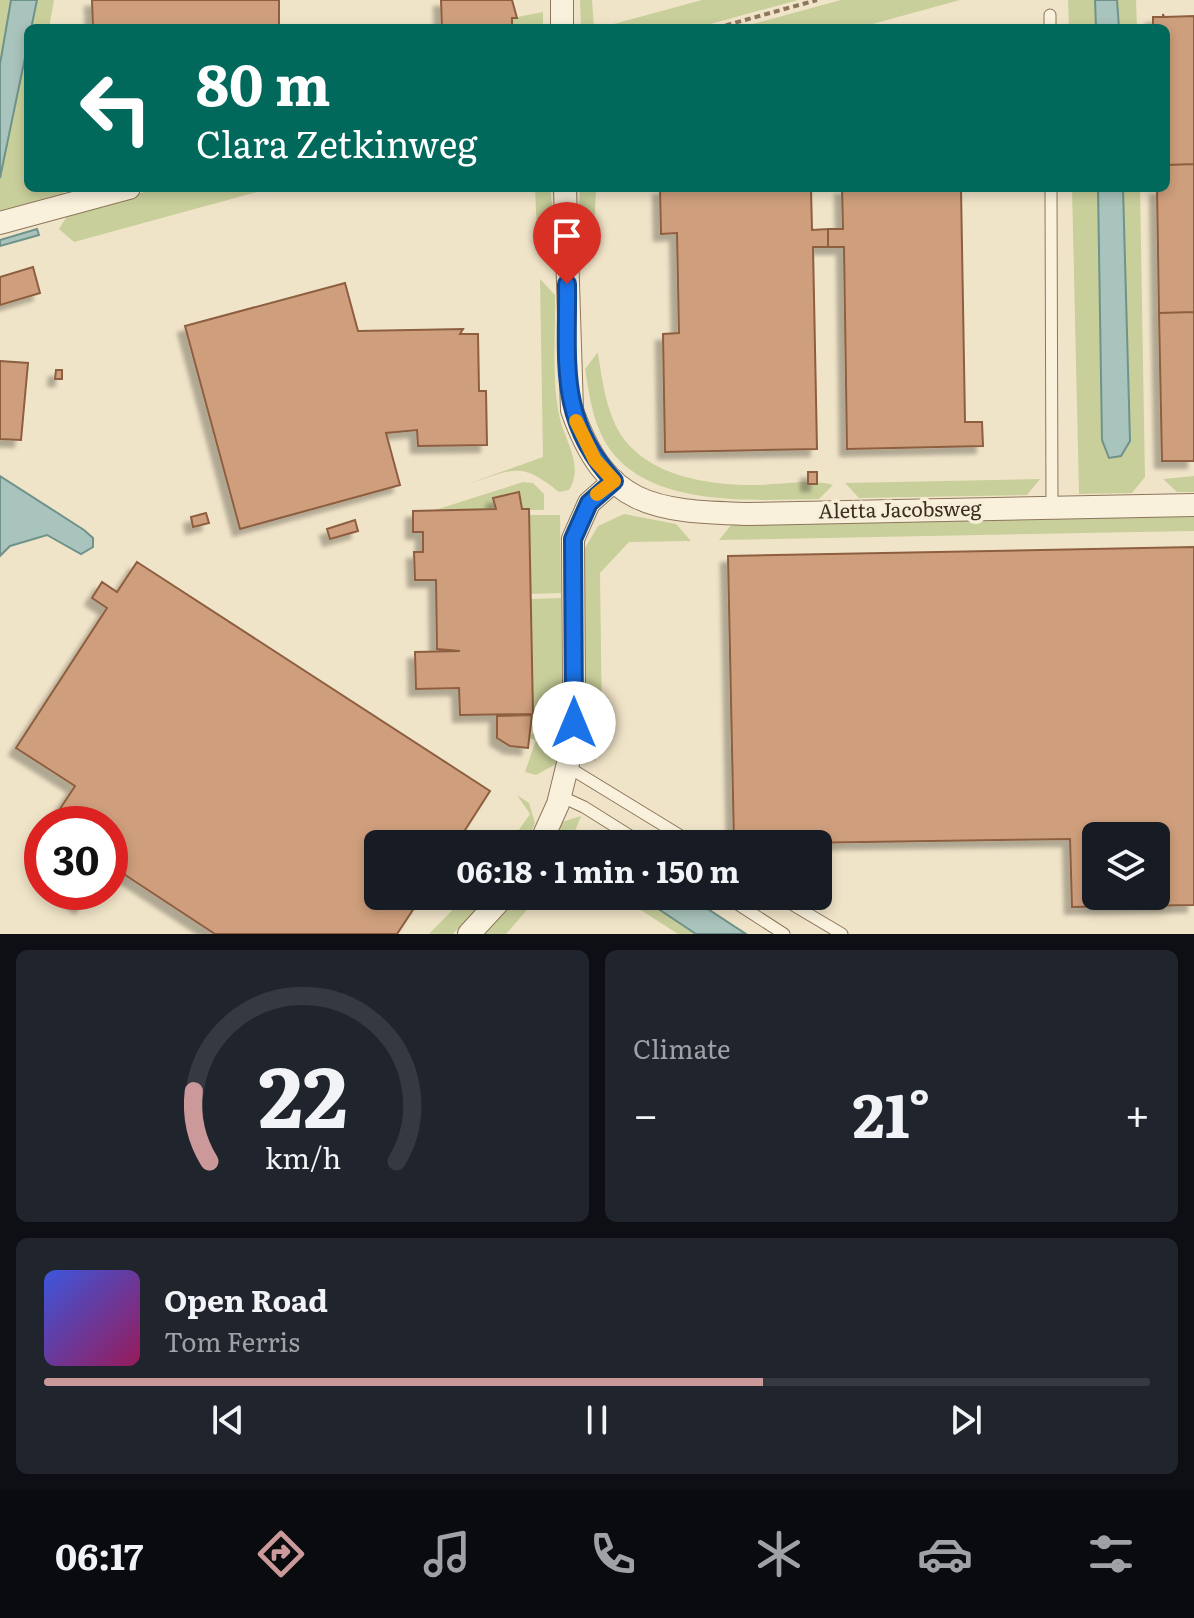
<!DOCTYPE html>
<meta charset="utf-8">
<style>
:root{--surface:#171b24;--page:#20242c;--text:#f1f3f6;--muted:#9ea1a6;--line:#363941;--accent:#cc999b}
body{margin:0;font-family:Literata,serif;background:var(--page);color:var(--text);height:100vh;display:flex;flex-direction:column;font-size:30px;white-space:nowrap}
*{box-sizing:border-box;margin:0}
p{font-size:26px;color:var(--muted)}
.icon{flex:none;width:44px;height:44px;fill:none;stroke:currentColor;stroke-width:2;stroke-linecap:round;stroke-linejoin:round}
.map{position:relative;height:934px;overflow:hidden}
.details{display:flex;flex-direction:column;gap:16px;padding:16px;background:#0d0f14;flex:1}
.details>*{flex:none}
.guide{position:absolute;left:24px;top:24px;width:1146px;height:168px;border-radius:12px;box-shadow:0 4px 12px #0003;background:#00695c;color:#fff;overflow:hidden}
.tools{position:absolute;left:1082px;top:822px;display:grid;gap:16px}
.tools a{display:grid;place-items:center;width:88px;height:88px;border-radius:12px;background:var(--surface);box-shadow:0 4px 12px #0003;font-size:40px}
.speed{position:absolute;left:24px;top:806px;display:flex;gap:16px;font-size:40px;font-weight:700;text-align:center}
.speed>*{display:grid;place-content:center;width:104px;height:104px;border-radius:50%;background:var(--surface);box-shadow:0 4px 12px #0003;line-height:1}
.speed .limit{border:12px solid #d22;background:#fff;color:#111}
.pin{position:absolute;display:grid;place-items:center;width:68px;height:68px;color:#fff;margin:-82px -34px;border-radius:50% 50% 50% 0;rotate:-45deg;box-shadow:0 0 8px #0007}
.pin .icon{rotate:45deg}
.me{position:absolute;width:88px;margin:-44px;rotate:0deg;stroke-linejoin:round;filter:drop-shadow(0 0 6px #0008)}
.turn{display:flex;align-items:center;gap:28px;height:168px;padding:0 40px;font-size:36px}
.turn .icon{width:104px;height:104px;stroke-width:2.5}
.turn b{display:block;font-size:56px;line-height:68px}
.big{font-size:60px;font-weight:700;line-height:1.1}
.details .tile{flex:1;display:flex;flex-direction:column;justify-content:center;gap:12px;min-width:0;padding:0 28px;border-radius:12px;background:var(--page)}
.details .dial{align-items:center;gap:0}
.dial svg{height:208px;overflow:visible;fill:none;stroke:var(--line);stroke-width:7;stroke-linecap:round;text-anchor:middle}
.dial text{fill:var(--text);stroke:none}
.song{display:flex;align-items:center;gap:24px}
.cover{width:96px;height:96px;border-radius:12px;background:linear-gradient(135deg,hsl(230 70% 55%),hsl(330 70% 35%))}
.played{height:8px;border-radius:4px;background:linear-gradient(90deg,var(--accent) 65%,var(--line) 65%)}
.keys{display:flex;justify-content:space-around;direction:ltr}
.heat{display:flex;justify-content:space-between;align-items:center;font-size:44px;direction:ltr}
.details .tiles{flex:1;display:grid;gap:16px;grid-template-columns:1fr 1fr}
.tile:last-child{grid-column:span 2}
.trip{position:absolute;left:364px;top:830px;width:468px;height:80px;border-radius:12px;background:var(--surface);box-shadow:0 4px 12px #0003;font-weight:700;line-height:80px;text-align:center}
.tabs{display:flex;height:128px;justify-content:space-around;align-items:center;background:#090b0e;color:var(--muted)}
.tabs .icon{width:56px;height:56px}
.tabs .active{color:var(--accent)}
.tabs b{font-size:36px;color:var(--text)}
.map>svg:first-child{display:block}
.green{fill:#c9cf9b}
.water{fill:#a9c4bc;stroke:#6f938a;stroke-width:2}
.building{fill:#cf9f7d;stroke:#8d5f41;stroke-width:2;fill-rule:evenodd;filter:url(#shadow)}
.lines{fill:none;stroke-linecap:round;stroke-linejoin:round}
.lane-casing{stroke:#8d765c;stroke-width:13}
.street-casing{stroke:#8d765c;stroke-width:24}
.path{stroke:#8d765c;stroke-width:4;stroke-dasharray:6 4;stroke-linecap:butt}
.lane{stroke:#faf1dc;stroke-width:11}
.street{stroke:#faf1dc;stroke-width:22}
.route-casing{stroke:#114b97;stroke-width:20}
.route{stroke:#1a73e8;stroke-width:14}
.slow{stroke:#f59e0b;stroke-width:14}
.labels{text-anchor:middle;stroke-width:7;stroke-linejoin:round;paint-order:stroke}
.street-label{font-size:20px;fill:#3d2e20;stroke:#f7eed8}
</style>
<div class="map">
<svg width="1194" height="934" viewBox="0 0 1194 934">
<defs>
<filter id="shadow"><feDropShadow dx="-7" dy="7" stdDeviation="2" flood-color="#0004"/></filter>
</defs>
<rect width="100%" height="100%" fill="#f0e4c8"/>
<path class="green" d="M0,0H11L0,64Z
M37,0H54L49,28H31Z
M580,0H592L594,28H581Z
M702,0H798L696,28H599Z
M841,0H960L858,28H738Z
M1068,0H1095L1096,28H1069Z
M1117,0H1136L1137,28H1119Z
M543,12V28H512V18Z
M28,44L25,154L28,155V188H62L65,198L0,215V178Z
M159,188H272L74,242L59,229L69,213Z
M535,188H550L553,213L537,231Z
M580,188H596L594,234V219L579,206Z
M1072,188H1098L1102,440L1108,457L1121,456L1130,440L1123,188H1140L1145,477L1132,493L1079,494Z
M540,279L555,295C556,335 551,380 560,419C566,443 584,466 569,490L559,492C519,460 514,470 467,484L543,457Z
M595,336C600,361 602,390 611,414C631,475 705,486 761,485C782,484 816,479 833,485L819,499C752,500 642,509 604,440C592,418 589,393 585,369L598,352Z
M1194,476V492H1177L1163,479Z
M1040,479L1027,495L859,498L845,483Z
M523,482L533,483L544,494V510H522L518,492L493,498L496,509L435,510Z
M624,514L676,524L691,541L629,542L600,573L602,725L595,762L583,745L585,548L598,526Z
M524,515H560L561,593L530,594Z
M1194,515V531L719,540L732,524Z
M561,598L562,727L531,721L530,599Z
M544,732L561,734L556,764L536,775L525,772L536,740L529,738L530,734Z
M517,795L529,803L535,823L526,844H509L530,814Z
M581,816L570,844H552L562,822Z
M466,896H489L453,934H429Z
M519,896H539L506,934H485Z
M619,896H639L696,934H678Z"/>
<path class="water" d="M11,0H37L0,178V64Z
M1095,0H1117L1119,28H1096Z
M1098,188H1123L1130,441L1121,456L1109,458L1102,440Z
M37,229L39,235L0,246V240Z
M0,476L84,530L93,538V547L81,554L47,535L10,546L0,556Z
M639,896H688L746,934H696Z"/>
<path class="building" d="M92,0H279V28H93Z
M441,0H512L517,18H512V27L442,28Z
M1163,14L1164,17L1194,16V164L1166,165V28H1153V17H1163Z
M1194,164V312L1159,313L1157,188H1166V165Z
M660,188H811L812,230L828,229V247H813L817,449L665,452L663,334L679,333L677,233L661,234Z
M842,188H961L965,422H982L983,446L847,449L844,247H828V229H843Z
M33,267L40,293L0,305V277Z
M345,283L358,331L463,329L460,334H478L479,391H486L487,445L418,446L417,430L386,433L400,485L240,529L185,326Z
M1194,312V461H1162L1159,313Z
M0,361L28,363L21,440L0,439Z
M56,370H62V379H55Z
M808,472H817V484H808Z
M519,492L522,509H529L533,714L460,715L459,688L416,689L415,652L460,651L437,649L436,580H415L414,552H423V532H413V511L496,509L493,498Z
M206,513L209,523L193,527L191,517Z
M355,520L358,531L330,539L327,529Z
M1194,547V905L1072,907L1070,839L734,844L728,556ZM1096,836H1156V896H1096Z
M137,562L490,791L456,844H378V896H422L397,934H215L110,865V824H50L75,786L16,748L107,608L92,598L102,582L117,592Z
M532,715L528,748L510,746L497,738V716Z
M60,892H91L82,906Z"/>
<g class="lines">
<defs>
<path id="lane" d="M1050,15V28
M1051,188L1052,507
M568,767L694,844
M560,796L584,807L643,844
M725,896L784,934
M778,896L842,934"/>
<path id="street" d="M562,0V28
M565,188L572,410C606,507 653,511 746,514L1194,505
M0,223L129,188
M540,844L558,804L571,751L574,692L573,539L589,503L614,481
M469,934L504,896"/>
</defs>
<use href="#lane" class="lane-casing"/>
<use href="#street" class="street-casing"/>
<path class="path" d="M716,28L817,0"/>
<use href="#lane" class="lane"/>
<use href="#street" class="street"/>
</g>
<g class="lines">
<defs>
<path id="route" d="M567,284C568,362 557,419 614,481L589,503L573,539L574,723"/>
</defs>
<use href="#route" class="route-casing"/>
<use href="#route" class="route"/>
<path class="slow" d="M576,421L595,460L614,481L597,494"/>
</g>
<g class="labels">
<g class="street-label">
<text transform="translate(900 510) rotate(-1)" y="7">Aletta Jacobsweg</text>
</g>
</g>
</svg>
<div class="tools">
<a><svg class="icon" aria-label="layers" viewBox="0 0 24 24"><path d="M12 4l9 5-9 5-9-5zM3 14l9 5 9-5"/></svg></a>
</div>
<div class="speed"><div class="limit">30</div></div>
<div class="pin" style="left:567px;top:284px;background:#d93025"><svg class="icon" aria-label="arrive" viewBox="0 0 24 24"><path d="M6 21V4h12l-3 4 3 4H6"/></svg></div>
<svg class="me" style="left:574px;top:723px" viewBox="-20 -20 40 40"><circle r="19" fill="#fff"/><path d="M0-13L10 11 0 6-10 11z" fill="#1a73e8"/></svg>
<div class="trip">06:18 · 1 min · 150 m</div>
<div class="guide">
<div class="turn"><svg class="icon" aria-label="left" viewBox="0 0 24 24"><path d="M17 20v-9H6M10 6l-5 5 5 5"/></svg><div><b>80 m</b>Clara Zetkinweg</div></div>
</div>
</div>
<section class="details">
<div class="tiles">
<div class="tile dial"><svg viewBox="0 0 100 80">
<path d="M14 69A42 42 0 1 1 86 69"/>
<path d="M14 69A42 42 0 0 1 8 42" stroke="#cc999b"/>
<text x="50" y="56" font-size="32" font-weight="700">22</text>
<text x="50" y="72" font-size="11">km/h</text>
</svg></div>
<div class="tile"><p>Climate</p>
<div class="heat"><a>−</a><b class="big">21°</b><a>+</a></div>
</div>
<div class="tile">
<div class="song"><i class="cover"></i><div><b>Open Road</b><p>Tom Ferris</p></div></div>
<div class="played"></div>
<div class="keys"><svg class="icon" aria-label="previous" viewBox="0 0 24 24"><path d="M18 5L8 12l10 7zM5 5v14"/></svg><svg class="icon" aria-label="pause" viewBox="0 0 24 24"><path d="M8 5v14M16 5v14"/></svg><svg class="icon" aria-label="next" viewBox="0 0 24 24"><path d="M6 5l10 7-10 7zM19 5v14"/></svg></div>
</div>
</div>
</section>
<nav class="tabs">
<b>06:17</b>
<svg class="icon active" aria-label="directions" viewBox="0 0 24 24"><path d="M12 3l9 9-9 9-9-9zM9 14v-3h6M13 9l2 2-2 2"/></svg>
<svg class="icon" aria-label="music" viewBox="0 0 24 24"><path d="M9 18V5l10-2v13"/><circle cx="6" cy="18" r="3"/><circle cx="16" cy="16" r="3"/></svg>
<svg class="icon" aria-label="phone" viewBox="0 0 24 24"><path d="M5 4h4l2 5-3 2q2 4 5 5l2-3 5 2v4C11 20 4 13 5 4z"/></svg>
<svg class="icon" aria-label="climate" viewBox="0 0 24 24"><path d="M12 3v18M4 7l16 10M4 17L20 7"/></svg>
<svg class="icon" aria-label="car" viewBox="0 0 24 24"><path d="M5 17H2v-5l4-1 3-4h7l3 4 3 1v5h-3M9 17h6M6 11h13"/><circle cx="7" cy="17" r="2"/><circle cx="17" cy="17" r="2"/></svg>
<svg class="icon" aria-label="filters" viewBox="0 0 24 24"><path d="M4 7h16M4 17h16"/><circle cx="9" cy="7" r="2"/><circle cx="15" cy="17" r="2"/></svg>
</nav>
